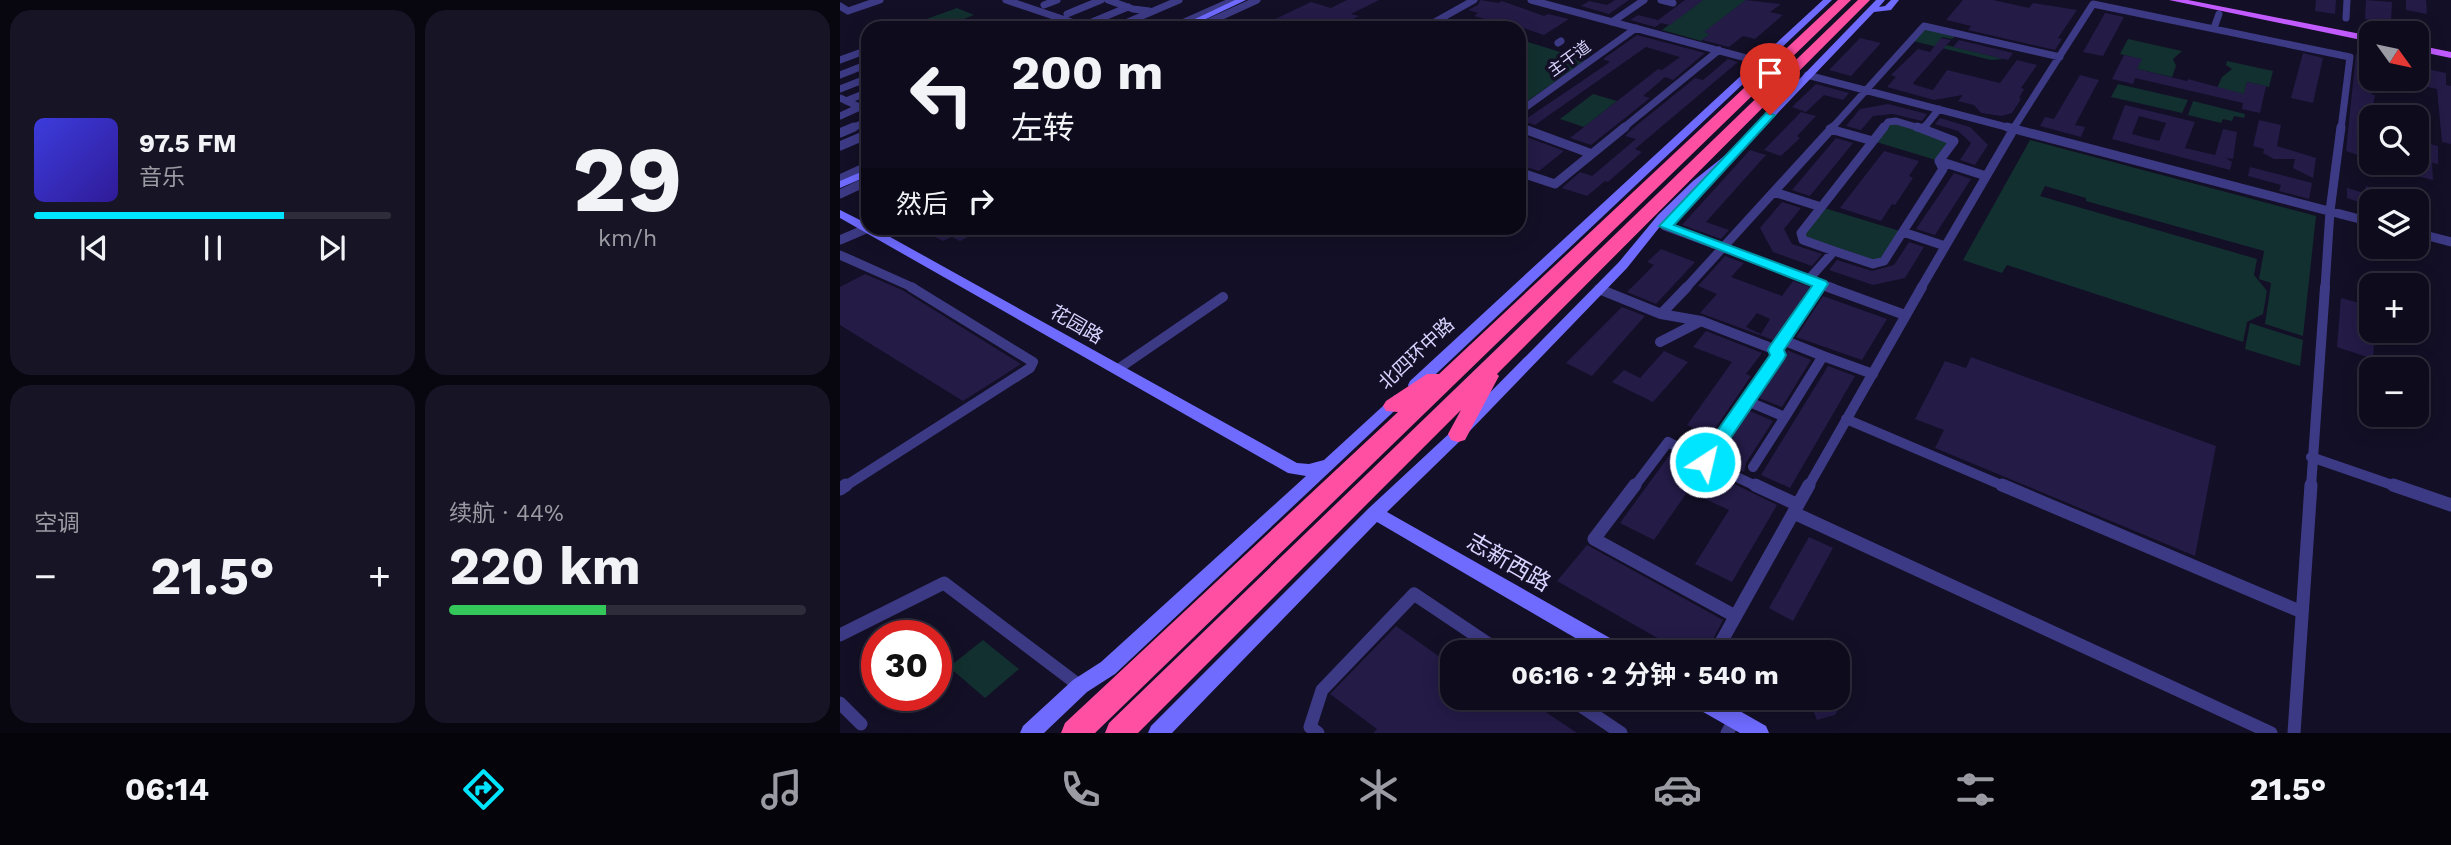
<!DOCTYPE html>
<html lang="zh">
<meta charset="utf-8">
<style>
:root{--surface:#0e0b1c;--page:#171425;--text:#f1f3f6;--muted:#9b9ba3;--line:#2e2b3b;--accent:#00e5ff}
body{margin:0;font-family:"Work Sans","Noto Sans SC",sans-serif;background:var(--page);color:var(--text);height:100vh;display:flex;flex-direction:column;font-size:26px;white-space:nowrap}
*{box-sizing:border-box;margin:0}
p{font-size:23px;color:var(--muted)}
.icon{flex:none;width:38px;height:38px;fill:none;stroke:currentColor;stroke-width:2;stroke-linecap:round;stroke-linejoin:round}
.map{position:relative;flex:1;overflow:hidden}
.side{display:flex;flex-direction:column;gap:10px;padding:10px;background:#08060f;width:840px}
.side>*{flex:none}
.hud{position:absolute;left:21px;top:21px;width:665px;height:214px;border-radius:21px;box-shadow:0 4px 18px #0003,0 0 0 2px var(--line);background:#0e0b1c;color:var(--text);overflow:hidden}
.needle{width:46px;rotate:123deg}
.fabs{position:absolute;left:1519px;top:21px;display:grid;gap:14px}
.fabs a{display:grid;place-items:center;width:70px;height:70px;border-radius:14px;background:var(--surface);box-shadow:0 4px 18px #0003,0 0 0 2px var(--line);font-size:35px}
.speed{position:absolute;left:21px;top:620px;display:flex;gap:14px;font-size:35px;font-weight:700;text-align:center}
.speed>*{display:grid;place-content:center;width:91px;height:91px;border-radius:50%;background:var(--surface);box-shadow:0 4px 18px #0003,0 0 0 2px var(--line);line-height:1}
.speed .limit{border:10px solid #d22;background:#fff;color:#111}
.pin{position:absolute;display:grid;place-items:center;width:60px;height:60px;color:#fff;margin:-72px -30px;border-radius:50% 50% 50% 0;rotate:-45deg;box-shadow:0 0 7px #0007}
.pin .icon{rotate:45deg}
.me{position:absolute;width:77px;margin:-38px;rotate:35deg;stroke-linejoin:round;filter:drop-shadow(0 0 5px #0008)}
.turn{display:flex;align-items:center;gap:24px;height:147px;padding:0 35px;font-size:32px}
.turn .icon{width:91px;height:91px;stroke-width:2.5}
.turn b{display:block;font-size:49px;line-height:60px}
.then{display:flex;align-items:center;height:66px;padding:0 35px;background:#0003;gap:14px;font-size:26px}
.big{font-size:52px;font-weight:700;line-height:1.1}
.side .card{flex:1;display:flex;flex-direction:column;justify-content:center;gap:10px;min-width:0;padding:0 24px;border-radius:21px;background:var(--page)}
.side .dial{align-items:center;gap:0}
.dial b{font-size:91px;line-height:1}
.song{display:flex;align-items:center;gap:21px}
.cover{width:84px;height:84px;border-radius:10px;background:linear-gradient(135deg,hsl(240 70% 55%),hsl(250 70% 35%))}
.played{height:7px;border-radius:4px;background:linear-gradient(90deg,var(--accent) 70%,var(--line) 70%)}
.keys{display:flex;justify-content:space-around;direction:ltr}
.heat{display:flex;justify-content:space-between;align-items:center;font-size:38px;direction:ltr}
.charge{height:10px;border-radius:5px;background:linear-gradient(90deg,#34c759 44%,var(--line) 0)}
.side .tiles{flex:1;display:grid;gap:10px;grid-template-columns:repeat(2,1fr)}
.trip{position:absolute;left:600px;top:640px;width:410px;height:70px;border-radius:21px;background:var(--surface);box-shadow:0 4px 18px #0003,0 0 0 2px var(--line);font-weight:700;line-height:70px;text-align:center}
.tabs{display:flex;height:112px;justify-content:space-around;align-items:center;background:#06040b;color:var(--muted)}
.tabs .icon{width:49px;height:49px}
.tabs .on{color:var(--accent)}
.tabs b{font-size:32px;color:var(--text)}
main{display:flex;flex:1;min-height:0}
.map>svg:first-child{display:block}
.green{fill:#12302f}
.building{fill:#241b47;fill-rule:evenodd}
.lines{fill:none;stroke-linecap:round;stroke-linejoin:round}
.street-far3{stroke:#3d3a85;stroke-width:7}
.street-far2{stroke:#3d3a85;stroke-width:9}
.street-far1{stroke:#3d3a85;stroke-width:10}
.street{stroke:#3d3a85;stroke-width:13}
.secondary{fill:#6f6bff;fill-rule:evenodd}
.primary{fill:#c25bff;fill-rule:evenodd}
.highway{fill:#ff4fa3;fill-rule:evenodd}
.route{fill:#00e5ff;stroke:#0095a6;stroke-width:2}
.labels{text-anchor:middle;stroke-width:7;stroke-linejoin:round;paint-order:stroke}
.far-street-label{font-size:16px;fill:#d9d4ff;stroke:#130f26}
.street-label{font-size:19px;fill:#d9d4ff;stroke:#130f26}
.near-street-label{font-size:23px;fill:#d9d4ff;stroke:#130f26}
</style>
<main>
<section class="side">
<div class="tiles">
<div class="card">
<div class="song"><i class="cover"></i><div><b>97.5 FM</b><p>音乐</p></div></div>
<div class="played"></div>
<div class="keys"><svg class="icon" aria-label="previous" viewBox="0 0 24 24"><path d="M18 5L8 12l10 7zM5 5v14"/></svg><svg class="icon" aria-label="pause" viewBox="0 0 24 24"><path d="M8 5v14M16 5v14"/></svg><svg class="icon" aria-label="next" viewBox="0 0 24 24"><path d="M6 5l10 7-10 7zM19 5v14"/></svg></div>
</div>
<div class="card dial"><b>29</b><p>km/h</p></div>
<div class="card"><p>空调</p>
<div class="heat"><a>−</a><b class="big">21.5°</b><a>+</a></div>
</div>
<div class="card"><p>续航 · 44%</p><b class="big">220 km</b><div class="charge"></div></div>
</div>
</section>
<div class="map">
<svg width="1611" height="733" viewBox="0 0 1611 733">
<rect width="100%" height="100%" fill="#130f26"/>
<path class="green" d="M863,0H906L865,32L870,34L861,41L822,30Z
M117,8L134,15C114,23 92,34 70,25Z
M1084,29L1115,36L1112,39L1102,37L1098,43L1164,59L1151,60L1073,41Z
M679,36L683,37L682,40L746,60L679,107Z
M1288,39L1342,51L1333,59L1336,66L1332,77L1297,69L1301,59L1280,54Z
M1387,61L1433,71L1429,87L1407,82L1404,94L1377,88L1382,77L1392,69L1386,65Z
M1278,84L1348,100L1342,113L1271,97Z
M753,94L777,101L744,127L720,119Z
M1353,101L1405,114L1404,118L1394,116L1392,121L1383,119L1381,123L1348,115Z
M1048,122L1110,137L1099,161L1033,141Z
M1190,140L1476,216L1463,336L1425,324L1431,283L1419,279L1424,251L1246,201V198L1205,186L1200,196L1417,259L1414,275L1427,291L1423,314L1407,322L1403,342L1167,265L1162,273L1123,260Z
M981,207L1063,232L1044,261L1033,264L963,240L961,233Z
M1410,323L1463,340L1460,366L1405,349Z
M143,640L179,669L145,698L109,667Z"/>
<path class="building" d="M507,0H539L511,14L519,16L496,28H416L471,2L491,8Z
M640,0L658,3L662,1L704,16L708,14L729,19L704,35L656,19L652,21L634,16L638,13L628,10L638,5Z
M775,0H789L769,14L741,6L749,1L767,5Z
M845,0H863L830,25L821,23L815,27L790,20L798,15L818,20Z
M906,0L941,4L930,12L943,15L915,39L903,36L889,47L862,40L870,34L864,32Z
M1123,0H1153L1189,8L1193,3L1237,10L1218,38L1222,39L1215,50L1128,30L1131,26L1106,20Z
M1476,0H1496L1495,14L1475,11Z
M1526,0L1552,2L1551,24L1525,19Z
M1566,0H1586L1587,14L1566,10Z
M1265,13L1284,17L1263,56L1243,52Z
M797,35L865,53L833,80L825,77L803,96L810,98L751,145L730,138L818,69L822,70L840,57L806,47L695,125L683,121L770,62L763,59Z
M1020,38L1041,43L1011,76L989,70Z
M1101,38L1111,40L1073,83L1075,85L1093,90L1107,70L1160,83L1177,60L1197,65L1181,88L1184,89L1179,98L1181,99L1172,113L1162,116L1141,113L1134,105L1118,101L1123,95L1094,100L1047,87L1056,77L1051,75L1078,49L1090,52Z
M1119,40L1173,53L1168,60L1113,47Z
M1524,48L1531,50L1532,95H1535L1531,117V157H1524L1506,151L1516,54L1522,56Z
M1463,53L1483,58L1473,103L1451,98Z
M1284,55L1302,59L1297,69L1347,81L1348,79L1404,94L1407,82L1426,86L1420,113L1402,109L1403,103L1295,78L1293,84L1272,79Z
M888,59L898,62L795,149L802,152L768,182L765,181L747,196L722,188L740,172L752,176L796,139L785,136L792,129L855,78L863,80Z
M1577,67L1606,73V85L1611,86V144L1602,142L1597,89L1577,85Z
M1240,75L1259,80L1235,125L1245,127L1241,137L1200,126L1205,117L1214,119Z
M976,84L1009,93L1003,100L984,95L966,112L952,107Z
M1048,104L1087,114L1082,121L1053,114L1033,116L1021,130L1006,126L1020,109Z
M1285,105L1355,122L1345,148L1375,155L1383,129L1397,132L1393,159L1386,158L1392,162L1390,170L1272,139ZM1299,116L1326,123L1319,141L1292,134Z
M961,112L976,116L957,136L960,138L941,156L924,150Z
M1100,118L1130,127L1148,145L1135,165L1120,160L1131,143L1118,131L1095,124Z
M1419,120L1441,125L1437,146L1476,158L1473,178L1453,168L1455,159H1434L1423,153L1424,149L1413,146Z
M679,134L724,151L699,171L679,165Z
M996,138L1013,143L970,196L952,190Z
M1577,141L1598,146V164L1592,163L1593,180L1565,173V163H1577Z
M910,150L926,155L866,222L889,230L881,239L842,225Z
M1044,151L1079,161L1069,176L1073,178L1055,205L1052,204L1041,221L1000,208Z
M1410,167L1472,183L1469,199L1439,191L1441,185L1408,176Z
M1114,173L1131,179L1095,235L1076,229Z
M1526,186L1545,191L1546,201H1531V213L1523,211L1522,203L1507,198V188L1524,193Z
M942,202L961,208L944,229L952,244L982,254L972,266L933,252L920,228Z
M78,228H104L116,234L129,228H146L120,241L112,237L103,241Z
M1069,242L1084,247L1065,278L1033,285L989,270L997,260L1032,271L1054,265Z
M821,249L855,262L816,304L787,292L814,265L807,262Z
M885,256L904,263L891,277L942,296L953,281L970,287L933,340L860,313L877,294L858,286ZM917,313L930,319L921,334L906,327Z
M25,274L62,290L181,364L123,401L0,325V287Z
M983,296L1047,319L1022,360L956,337Z
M1501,298L1523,304L1521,339L1534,343L1533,359L1497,347Z
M782,307L805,316L752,376L726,363Z
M866,331L922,353L906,374L911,376L870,436L847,425L892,362L853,347Z
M947,350L971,360L942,407L919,398L945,359Z
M824,351L848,362L813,402L772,382L784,370L800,378Z
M1131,357L1376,446L1355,556L1095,448L1104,430L1075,419L1105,361L1126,368Z
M988,366L1015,376L950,488L921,475Z
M910,411L933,421L906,463L904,472L877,459Z
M831,453L937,505L892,582L855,564L889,510L848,491L814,540L780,523Z
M969,537L993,548L953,621L929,608Z
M747,545L883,620L866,653H844L717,581Z
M556,626L600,657L612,643V698H685L737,733H533L537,729L490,694Z
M998,667L1008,694L995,715L977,720L970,702L954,706L951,698H998Z"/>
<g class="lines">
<path class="street-far3" d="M166,0L249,28
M268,0L293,9L309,11
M691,0L921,62
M821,0L833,3
M204,5L217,0
M0,6L8,11L40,0
M227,14L261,0
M1506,18L1507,0
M252,22L288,7
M772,22L804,0
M274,28L339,0
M331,28L394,0
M356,28L417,0
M584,28L634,0
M1374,28L1379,14
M718,43L721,41
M0,60L19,53
M0,75L28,64
M967,75L1174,129
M0,89L28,78
M0,98L28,111
M6,101L28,92
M679,112L796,28
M0,116L22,106
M679,127L684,129
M10,129L28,121
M782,129L879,50
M991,129L1084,26L1220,57
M1043,129L1048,122L1056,121L1083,129
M1083,129L1099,109
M1173,129L1253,4L1510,57L1501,129"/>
<path class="street-far2" d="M679,127L752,154
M1077,127L1083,129
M1167,127L1531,222
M990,129L1033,141
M0,133L14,127
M0,146L28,134
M1099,161L1146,176
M679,172L715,184L785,127
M0,179L28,166
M934,192L981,207
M0,194L28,181
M825,226L993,288
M1063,232L1105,246
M1577,233L1611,242
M0,240L28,228
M994,251L963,240L961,233L1044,127
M0,255L74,288
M969,279L994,251L1033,264L1044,261L1103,169L1099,161L1114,141L1083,129L1085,127
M846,288L993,127
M978,288L981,284
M1081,288L1175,127
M1485,288L1490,211L1501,127"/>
<path class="street-far1" d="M988,287L1065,315
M759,289L821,314L847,287
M821,314L861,321
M943,340L983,356L945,417
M820,342L861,321L936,350
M983,356L1033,374
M278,369L383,297
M907,401L945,417L913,467
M1006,419L1166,487
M1471,457L1558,487
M4,487L190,368L193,362L71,287
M794,487L828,442L865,462
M918,487L865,462L939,355L936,350L979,287
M968,487L1082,287
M1471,487L1485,287"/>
<path class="street" d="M795,485L754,539L895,616
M915,485L958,505
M1162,485L1462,612
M1553,485L1611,505
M0,489L6,485
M954,513L1431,733
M0,635L104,583L240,686
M875,653L969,485
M729,698L781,733
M0,703L21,724
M478,733L470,727L482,690L574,594L662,653
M887,733L895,719
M1454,733L1471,485"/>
<path class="secondary" d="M395,0H406L347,28H336Z
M983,0H992L580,389H570L568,385L570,381Z
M1036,0H1045L1039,7L1045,6L1051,0H1059L1051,10L1034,12L896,157L861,185L826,219L787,268L623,438L547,512L786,647L788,653H761L537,522L332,733H308L311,726L529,508L613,430L779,262L818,215L853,181L888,153Z
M28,169V176L0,188V181Z
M0,210L28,224V228H34L457,463L469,464L484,460L555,395H565L567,399L275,674L247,692L204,733H180L183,726L233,680L261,662L466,476L448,473L0,218Z
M848,698H877L926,726L929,733H900L851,705Z"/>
<path class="primary" d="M1329,0H1348L1531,36V42Z
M1577,45L1611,52V58L1577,51Z"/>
<path class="highway" d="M998,0H1011L255,733H221L225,723L558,412L546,411L543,406L546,401L587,374H599Z
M1018,0H1030L657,374L659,376L625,440L618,442L611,440L608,434L621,410L298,733H265L269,723Z"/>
</g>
<path class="route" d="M926,113L935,115L834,225L986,281L988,284L944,350L946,355L944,359L871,467H859L856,462L859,457L930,355L928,350L930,346L972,286L819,226Z"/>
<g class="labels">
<g class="far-street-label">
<text transform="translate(729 58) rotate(-36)" y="6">主干道</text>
</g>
<g class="street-label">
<text transform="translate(237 324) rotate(30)" y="7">花园路</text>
<text transform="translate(576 353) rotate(-43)" y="7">北四环中路</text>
</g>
<g class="near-street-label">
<text transform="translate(669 562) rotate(30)" y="8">志新西路</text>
</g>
</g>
</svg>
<div class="fabs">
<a><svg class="needle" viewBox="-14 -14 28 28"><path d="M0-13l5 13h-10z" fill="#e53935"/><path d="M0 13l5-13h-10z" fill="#9b9ba3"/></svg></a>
<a><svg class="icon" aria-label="search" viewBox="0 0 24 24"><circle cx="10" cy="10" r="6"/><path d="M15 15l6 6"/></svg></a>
<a><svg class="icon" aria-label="layers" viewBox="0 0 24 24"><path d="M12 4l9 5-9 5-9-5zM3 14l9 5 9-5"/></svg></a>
<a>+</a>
<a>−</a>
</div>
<div class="speed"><div class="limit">30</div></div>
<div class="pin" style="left:930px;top:115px;background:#d93025"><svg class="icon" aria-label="arrive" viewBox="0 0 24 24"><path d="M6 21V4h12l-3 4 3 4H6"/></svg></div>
<svg class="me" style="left:865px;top:462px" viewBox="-20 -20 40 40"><circle r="17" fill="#00e5ff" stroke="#fff" stroke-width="3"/><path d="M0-11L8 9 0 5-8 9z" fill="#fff"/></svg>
<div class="trip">06:16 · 2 分钟 · 540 m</div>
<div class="hud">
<div class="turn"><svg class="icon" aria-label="left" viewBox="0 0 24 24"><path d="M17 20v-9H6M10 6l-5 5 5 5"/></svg><div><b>200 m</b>左转</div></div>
<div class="then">然后<svg class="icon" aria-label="right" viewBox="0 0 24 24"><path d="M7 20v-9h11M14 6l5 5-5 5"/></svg></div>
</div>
</div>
</main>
<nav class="tabs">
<b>06:14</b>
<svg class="icon on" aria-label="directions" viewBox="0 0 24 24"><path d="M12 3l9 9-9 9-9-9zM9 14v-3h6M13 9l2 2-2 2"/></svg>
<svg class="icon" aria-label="music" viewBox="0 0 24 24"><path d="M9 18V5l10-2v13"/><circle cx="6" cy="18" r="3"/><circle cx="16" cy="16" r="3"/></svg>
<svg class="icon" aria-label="phone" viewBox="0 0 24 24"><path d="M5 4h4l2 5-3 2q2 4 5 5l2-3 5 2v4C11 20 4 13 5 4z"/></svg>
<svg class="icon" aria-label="climate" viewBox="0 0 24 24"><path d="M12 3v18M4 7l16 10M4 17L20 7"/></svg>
<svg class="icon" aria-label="car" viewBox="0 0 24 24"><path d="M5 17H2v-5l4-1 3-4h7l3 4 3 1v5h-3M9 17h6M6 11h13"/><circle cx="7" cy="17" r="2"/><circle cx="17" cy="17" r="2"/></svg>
<svg class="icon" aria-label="filters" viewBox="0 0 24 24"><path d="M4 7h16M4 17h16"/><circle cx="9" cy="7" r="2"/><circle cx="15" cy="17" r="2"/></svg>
<b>21.5°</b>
</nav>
